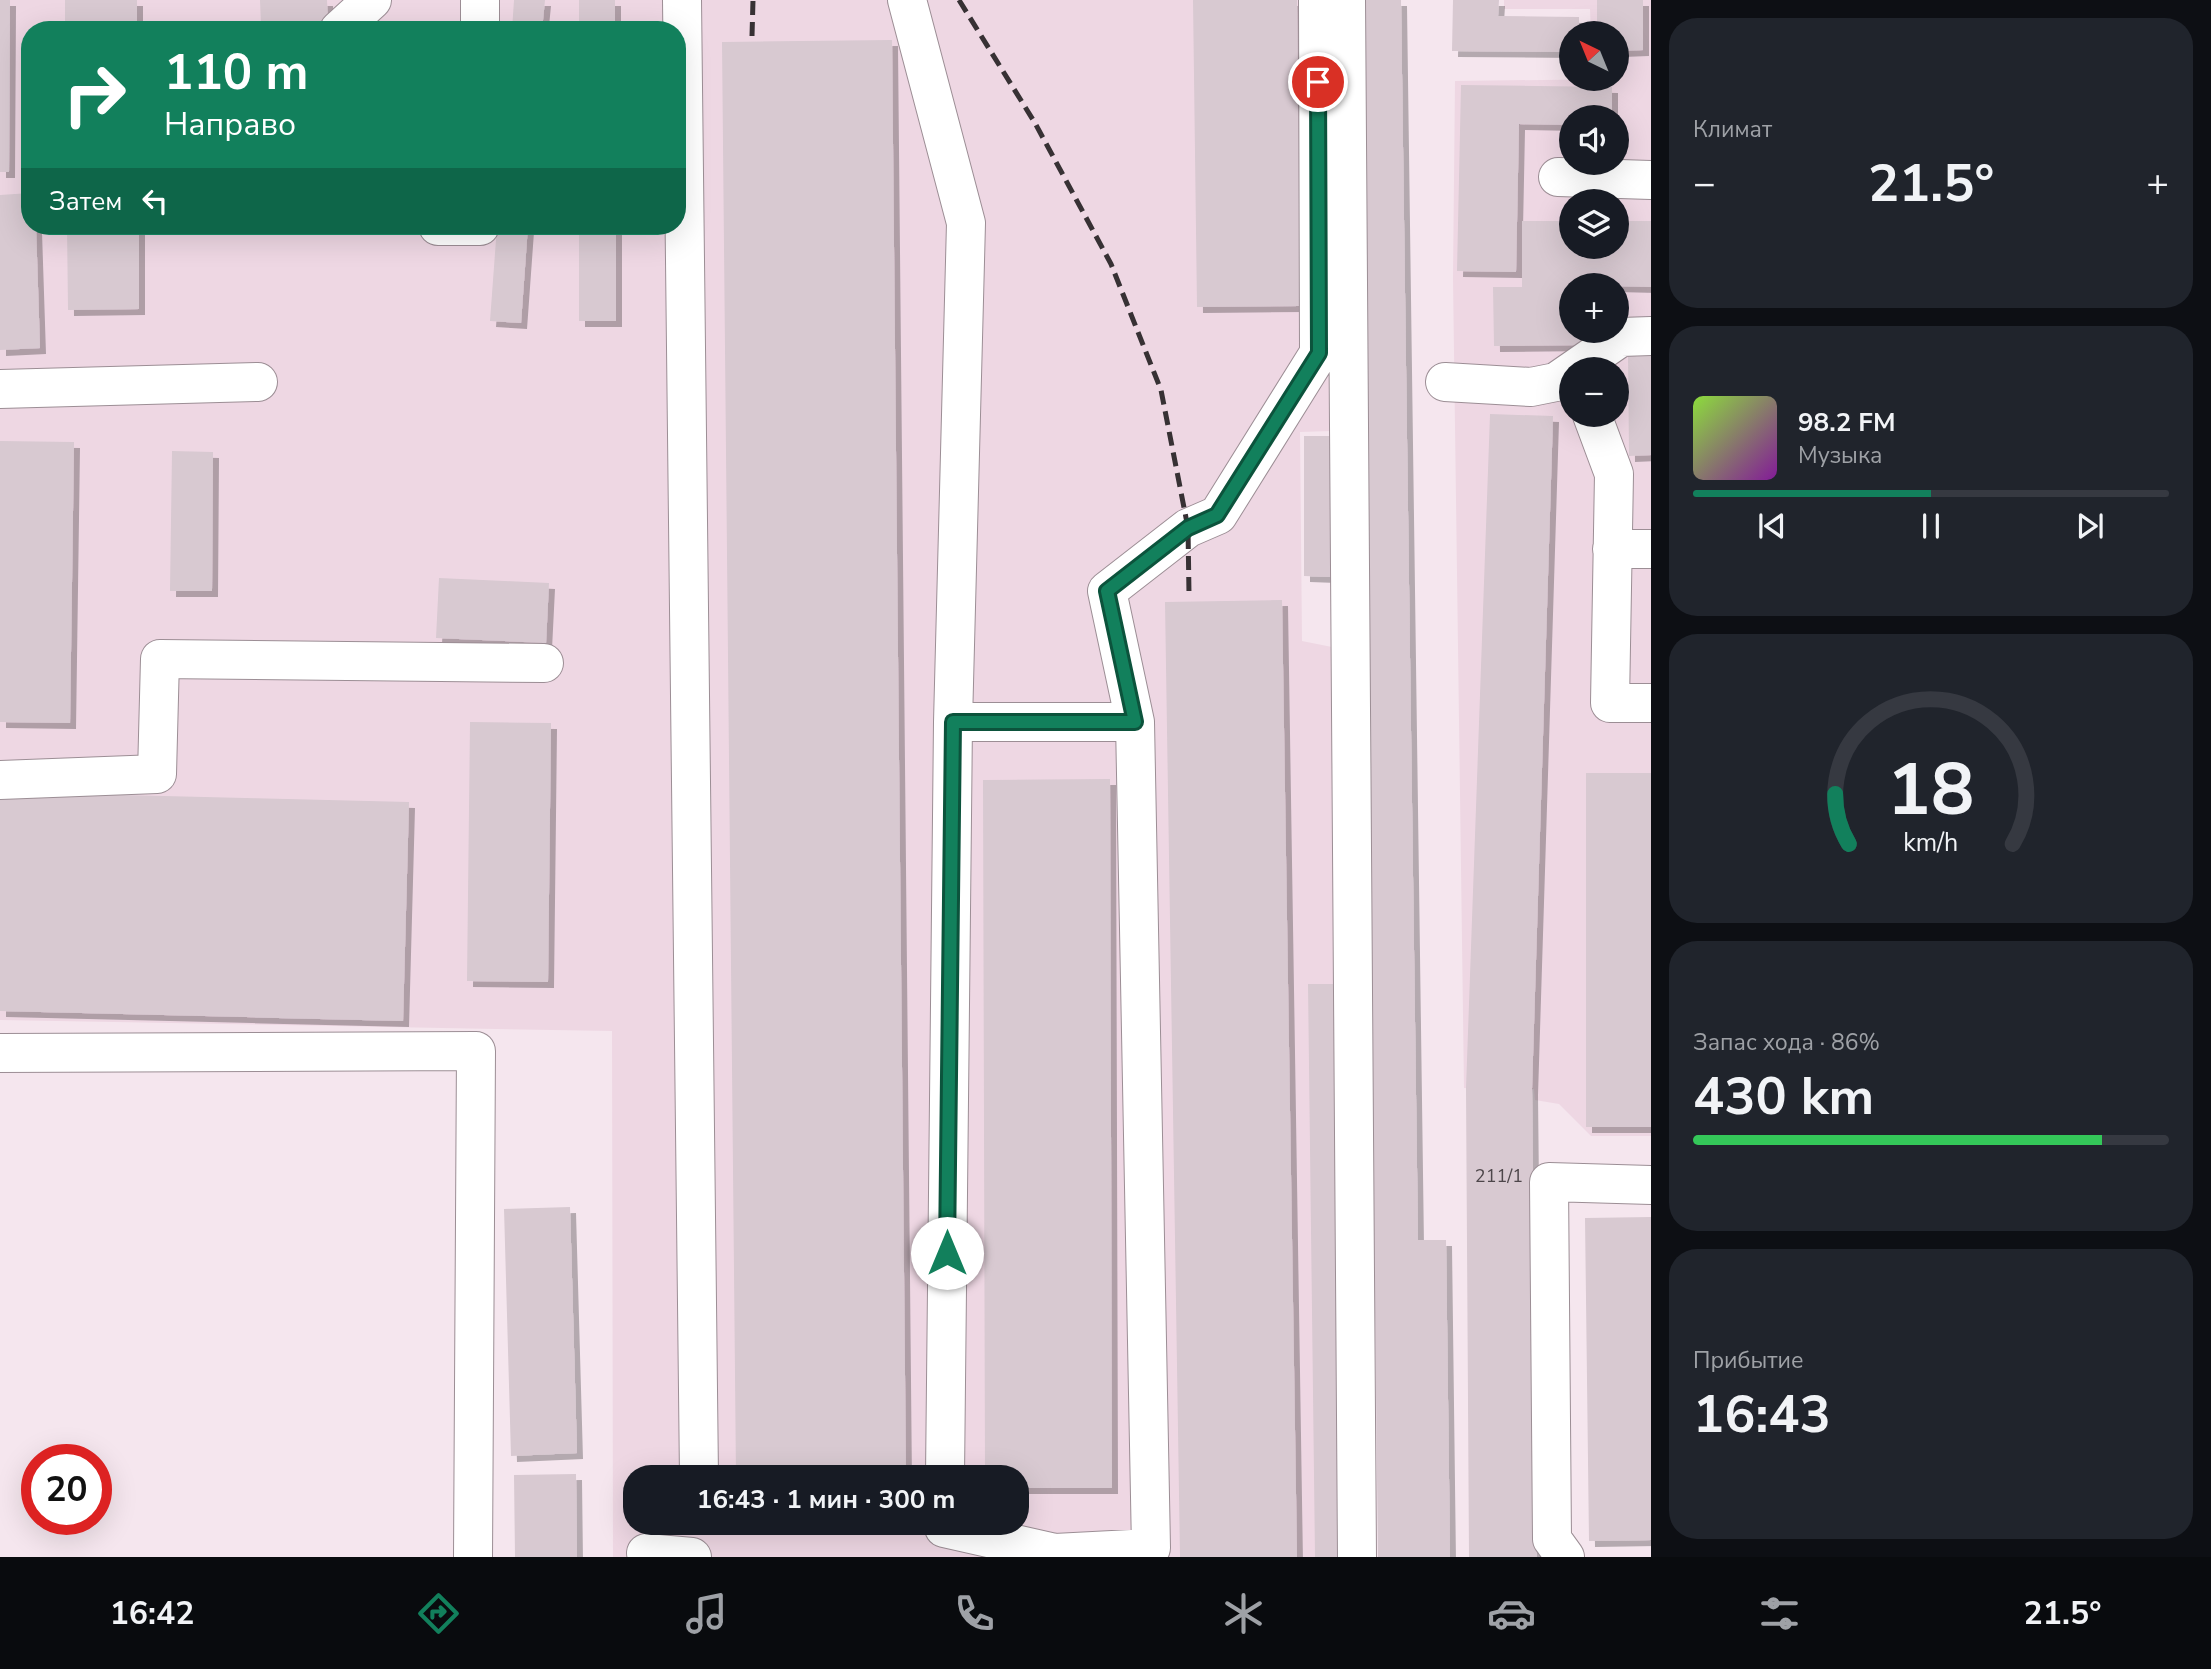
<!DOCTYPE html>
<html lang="ru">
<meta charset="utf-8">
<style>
:root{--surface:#171b24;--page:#20242c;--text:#f1f3f6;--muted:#9ea1a6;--line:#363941;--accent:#12805c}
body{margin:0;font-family:"Nunito Sans",sans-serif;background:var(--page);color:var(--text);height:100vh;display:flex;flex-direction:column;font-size:26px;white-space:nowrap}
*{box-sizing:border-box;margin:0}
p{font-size:23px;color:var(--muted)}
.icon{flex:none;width:38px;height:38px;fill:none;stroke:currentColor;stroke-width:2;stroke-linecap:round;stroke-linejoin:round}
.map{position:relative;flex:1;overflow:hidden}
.panel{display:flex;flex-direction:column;gap:18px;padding:18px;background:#0d0f14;width:560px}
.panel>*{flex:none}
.banner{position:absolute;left:21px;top:21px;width:665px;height:214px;border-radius:28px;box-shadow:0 7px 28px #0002;background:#12805c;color:#fff;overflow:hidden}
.needle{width:46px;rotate:317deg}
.buttons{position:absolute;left:1559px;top:21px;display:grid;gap:14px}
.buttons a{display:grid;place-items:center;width:70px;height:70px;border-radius:50%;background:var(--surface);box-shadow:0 7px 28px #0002;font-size:35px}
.speed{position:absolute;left:21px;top:1444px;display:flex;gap:14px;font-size:35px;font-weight:700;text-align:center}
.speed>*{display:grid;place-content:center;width:91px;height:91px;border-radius:50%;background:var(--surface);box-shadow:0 7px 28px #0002;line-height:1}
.speed .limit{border:10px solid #d22;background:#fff;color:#111}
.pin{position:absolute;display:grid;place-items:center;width:60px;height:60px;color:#fff;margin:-30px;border:4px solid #fff;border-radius:50%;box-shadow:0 2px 7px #0007}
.me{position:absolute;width:77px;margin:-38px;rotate:0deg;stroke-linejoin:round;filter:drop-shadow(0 0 5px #0008)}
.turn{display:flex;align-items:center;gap:24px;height:147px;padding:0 28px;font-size:32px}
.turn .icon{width:91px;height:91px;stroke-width:2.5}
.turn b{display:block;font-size:49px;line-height:60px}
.then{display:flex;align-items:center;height:66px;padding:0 28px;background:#0003;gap:14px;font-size:26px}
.big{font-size:52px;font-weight:700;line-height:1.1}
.panel .card{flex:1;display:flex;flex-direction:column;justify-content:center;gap:10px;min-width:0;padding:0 24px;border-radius:28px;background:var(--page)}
.panel .dial{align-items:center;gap:0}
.dial svg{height:182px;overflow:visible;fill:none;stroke:var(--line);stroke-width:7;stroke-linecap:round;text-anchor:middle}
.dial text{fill:var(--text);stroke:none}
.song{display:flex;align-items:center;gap:21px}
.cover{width:84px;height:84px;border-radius:10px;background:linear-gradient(135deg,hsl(90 70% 55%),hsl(290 70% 35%))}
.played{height:7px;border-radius:4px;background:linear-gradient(90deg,var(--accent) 50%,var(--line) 50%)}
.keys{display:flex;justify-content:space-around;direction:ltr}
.heat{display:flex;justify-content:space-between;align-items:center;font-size:38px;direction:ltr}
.charge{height:10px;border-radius:5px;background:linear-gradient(90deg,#34c759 86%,var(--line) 0)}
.trip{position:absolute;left:623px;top:1465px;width:406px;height:70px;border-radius:28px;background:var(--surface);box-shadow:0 7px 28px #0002;font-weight:700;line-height:70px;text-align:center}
.menu{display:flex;height:112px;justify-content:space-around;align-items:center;background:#090b0e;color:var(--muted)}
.menu .icon{width:49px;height:49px}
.menu .selected{color:var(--accent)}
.menu b{font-size:32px;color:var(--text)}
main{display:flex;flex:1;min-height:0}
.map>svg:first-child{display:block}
.built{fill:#eed7e3;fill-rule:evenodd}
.building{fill:#d8c9d1;filter:url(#shadow)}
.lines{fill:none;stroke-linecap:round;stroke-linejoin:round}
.minor-casing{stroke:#9c8e95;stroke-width:40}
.minor{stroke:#fff;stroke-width:38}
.rail{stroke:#373134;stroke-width:5;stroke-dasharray:14 7;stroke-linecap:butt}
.route-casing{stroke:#0c533c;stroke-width:18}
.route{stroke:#12805c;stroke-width:12}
.labels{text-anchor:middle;stroke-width:6;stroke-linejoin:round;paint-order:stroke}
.number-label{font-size:18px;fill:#4d464a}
</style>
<main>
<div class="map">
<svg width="1651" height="1557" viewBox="0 0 1651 1557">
<defs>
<filter id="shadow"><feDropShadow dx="6" dy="6" stdDeviation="0" flood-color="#0004"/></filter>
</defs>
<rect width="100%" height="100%" fill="#f5e6ee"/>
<path class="built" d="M0,0H1347L1331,431L1300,432L1302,641L1337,648L1339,1557H613L612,1031L0,1020ZM30,30H677V226H30ZM635,1477H1017V1522H635Z
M1504,0H1651V1136H1591L1559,1104L1535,1100L1534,1089L1464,1088L1453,278L1455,81L1617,79V33H1591L1590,9H1504ZM1572,117H1617V163H1572ZM1572,201H1617V247H1572ZM1572,285H1617V331H1572ZM1572,369H1617V415H1572Z"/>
<path class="building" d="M0,0H10L9,172H0Z
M65,0H137V30H65Z
M260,0H327L328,21L261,25Z
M514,0H545L542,30H512Z
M579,0H615V30H579Z
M1193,0H1297L1300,306L1197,307Z
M1359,0H1401L1418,1240H1446L1450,1557H1378Z
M1453,0H1499L1498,16L1579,17V33H1572V52L1452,51Z
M1597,0H1643V50L1617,51V33H1597Z
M892,40L906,1477H736L722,42Z
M1461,85L1612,87V117H1572V125L1519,124L1516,272L1457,271Z
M30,193V226H36L40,348L0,350V195Z
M1522,221H1572V247H1617V221H1651V287L1572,285V331H1586V345L1494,346L1493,287H1522Z
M67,226H139V309L68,310Z
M497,226H528L521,323L490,321Z
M579,226H616V321H579Z
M1628,353H1651V455L1629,456Z
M1490,414L1553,416L1532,1089L1537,1557H1469L1466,1088Z
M1304,436H1331V577L1304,576Z
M0,441L74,442L70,723L0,722Z
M172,451L213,452L212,591H170Z
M439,578L549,583L546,643L436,638Z
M1282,600L1297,1557H1180L1165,602Z
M470,722L551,723L548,982L467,981Z
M1586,773H1651V1127H1586Z
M1110,779L1112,1488H1017V1477H985L983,780Z
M0,792L409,802L403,1021L0,1011Z
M1308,984H1339L1346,1557H1315Z
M570,1207L577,1453L511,1456L504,1209Z
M1651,1217V1540L1589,1541L1585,1218Z
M576,1474L577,1557H515L514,1475Z"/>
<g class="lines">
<defs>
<path id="minor" d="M682,0L699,1477
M907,0L966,223L953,722L945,1477
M1346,0L1357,1557
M339,30L372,0
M480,30V0
M1558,177L1651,180
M438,226H480
M1445,382L1531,387L1556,382L1621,337L1651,336
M0,389L258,382
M1592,415L1614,474L1610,703H1651
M1612,549H1651
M1135,722L1107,591L1188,528L1218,515L1319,353L1318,0
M0,780L157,774L160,659L544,663
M0,1053L476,1051L473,1557
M945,1522L944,1528L1055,1553L1151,1548L1135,722H953
M646,1553L692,1557
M1565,1557L1552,1539L1549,1182L1651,1185"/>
</defs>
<use href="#minor" class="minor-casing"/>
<use href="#minor" class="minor"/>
<path class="rail" d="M959,0L1035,123L1111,264L1161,390L1188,528L1189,594
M752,36L753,0"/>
</g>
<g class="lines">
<defs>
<path id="route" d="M947,1253L953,722H1135L1107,591L1188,528L1217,515L1319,353L1318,82"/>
</defs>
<use href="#route" class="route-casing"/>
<use href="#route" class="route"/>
</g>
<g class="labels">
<g class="number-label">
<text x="1499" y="1182">211/1</text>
</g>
</g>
</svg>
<div class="buttons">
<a><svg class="needle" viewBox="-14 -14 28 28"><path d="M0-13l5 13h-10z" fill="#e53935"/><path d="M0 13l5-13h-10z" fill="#9ea1a6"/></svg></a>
<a><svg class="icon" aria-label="sound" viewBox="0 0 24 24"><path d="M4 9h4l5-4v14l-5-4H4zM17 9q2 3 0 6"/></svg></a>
<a><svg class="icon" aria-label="layers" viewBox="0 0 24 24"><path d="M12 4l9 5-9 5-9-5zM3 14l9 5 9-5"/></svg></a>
<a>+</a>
<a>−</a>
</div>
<div class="speed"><div class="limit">20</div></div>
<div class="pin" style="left:1318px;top:82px;background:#d93025"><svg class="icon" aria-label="arrive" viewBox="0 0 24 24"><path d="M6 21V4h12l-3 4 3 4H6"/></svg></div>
<svg class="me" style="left:947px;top:1253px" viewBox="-20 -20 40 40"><circle r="19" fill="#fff"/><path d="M0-13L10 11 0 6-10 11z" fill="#12805c"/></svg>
<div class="trip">16:43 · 1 мин · 300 m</div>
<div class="banner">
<div class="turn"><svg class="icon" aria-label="right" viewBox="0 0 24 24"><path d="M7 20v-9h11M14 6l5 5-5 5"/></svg><div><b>110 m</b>Направо</div></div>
<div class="then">Затем<svg class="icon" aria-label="left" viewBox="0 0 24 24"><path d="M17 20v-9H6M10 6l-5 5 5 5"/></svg></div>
</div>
</div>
<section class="panel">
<div class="card"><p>Климат</p>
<div class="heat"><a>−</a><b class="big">21.5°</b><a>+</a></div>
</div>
<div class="card">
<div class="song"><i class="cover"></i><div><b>98.2 FM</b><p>Музыка</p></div></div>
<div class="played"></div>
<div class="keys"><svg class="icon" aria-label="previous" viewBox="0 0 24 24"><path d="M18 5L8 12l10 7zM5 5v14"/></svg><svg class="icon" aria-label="pause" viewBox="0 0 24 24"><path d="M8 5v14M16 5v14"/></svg><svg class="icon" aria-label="next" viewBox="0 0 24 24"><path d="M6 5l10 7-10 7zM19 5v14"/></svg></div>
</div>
<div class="card dial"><svg viewBox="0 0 100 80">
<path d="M14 69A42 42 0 1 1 86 69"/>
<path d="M14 69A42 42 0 0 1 8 47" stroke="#12805c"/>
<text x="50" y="56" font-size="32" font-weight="700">18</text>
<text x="50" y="72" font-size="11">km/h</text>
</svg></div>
<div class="card"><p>Запас хода · 86%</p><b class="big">430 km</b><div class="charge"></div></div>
<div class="card"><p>Прибытие</p><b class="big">16:43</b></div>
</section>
</main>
<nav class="menu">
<b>16:42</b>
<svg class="icon selected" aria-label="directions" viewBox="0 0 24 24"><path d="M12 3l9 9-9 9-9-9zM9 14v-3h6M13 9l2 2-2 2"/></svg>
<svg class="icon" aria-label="music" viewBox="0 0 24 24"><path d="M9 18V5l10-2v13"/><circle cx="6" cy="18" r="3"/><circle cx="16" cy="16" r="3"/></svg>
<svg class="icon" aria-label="phone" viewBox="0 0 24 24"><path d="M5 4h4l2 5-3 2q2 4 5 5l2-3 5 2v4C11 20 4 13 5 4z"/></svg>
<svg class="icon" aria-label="climate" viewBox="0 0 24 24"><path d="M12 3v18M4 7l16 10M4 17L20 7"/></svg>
<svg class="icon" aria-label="car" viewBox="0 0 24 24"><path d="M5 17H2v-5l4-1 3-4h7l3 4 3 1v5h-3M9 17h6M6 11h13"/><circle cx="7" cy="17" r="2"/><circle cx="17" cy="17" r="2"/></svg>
<svg class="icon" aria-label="filters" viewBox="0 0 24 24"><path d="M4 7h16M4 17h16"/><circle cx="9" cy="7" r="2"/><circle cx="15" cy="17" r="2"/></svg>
<b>21.5°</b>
</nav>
